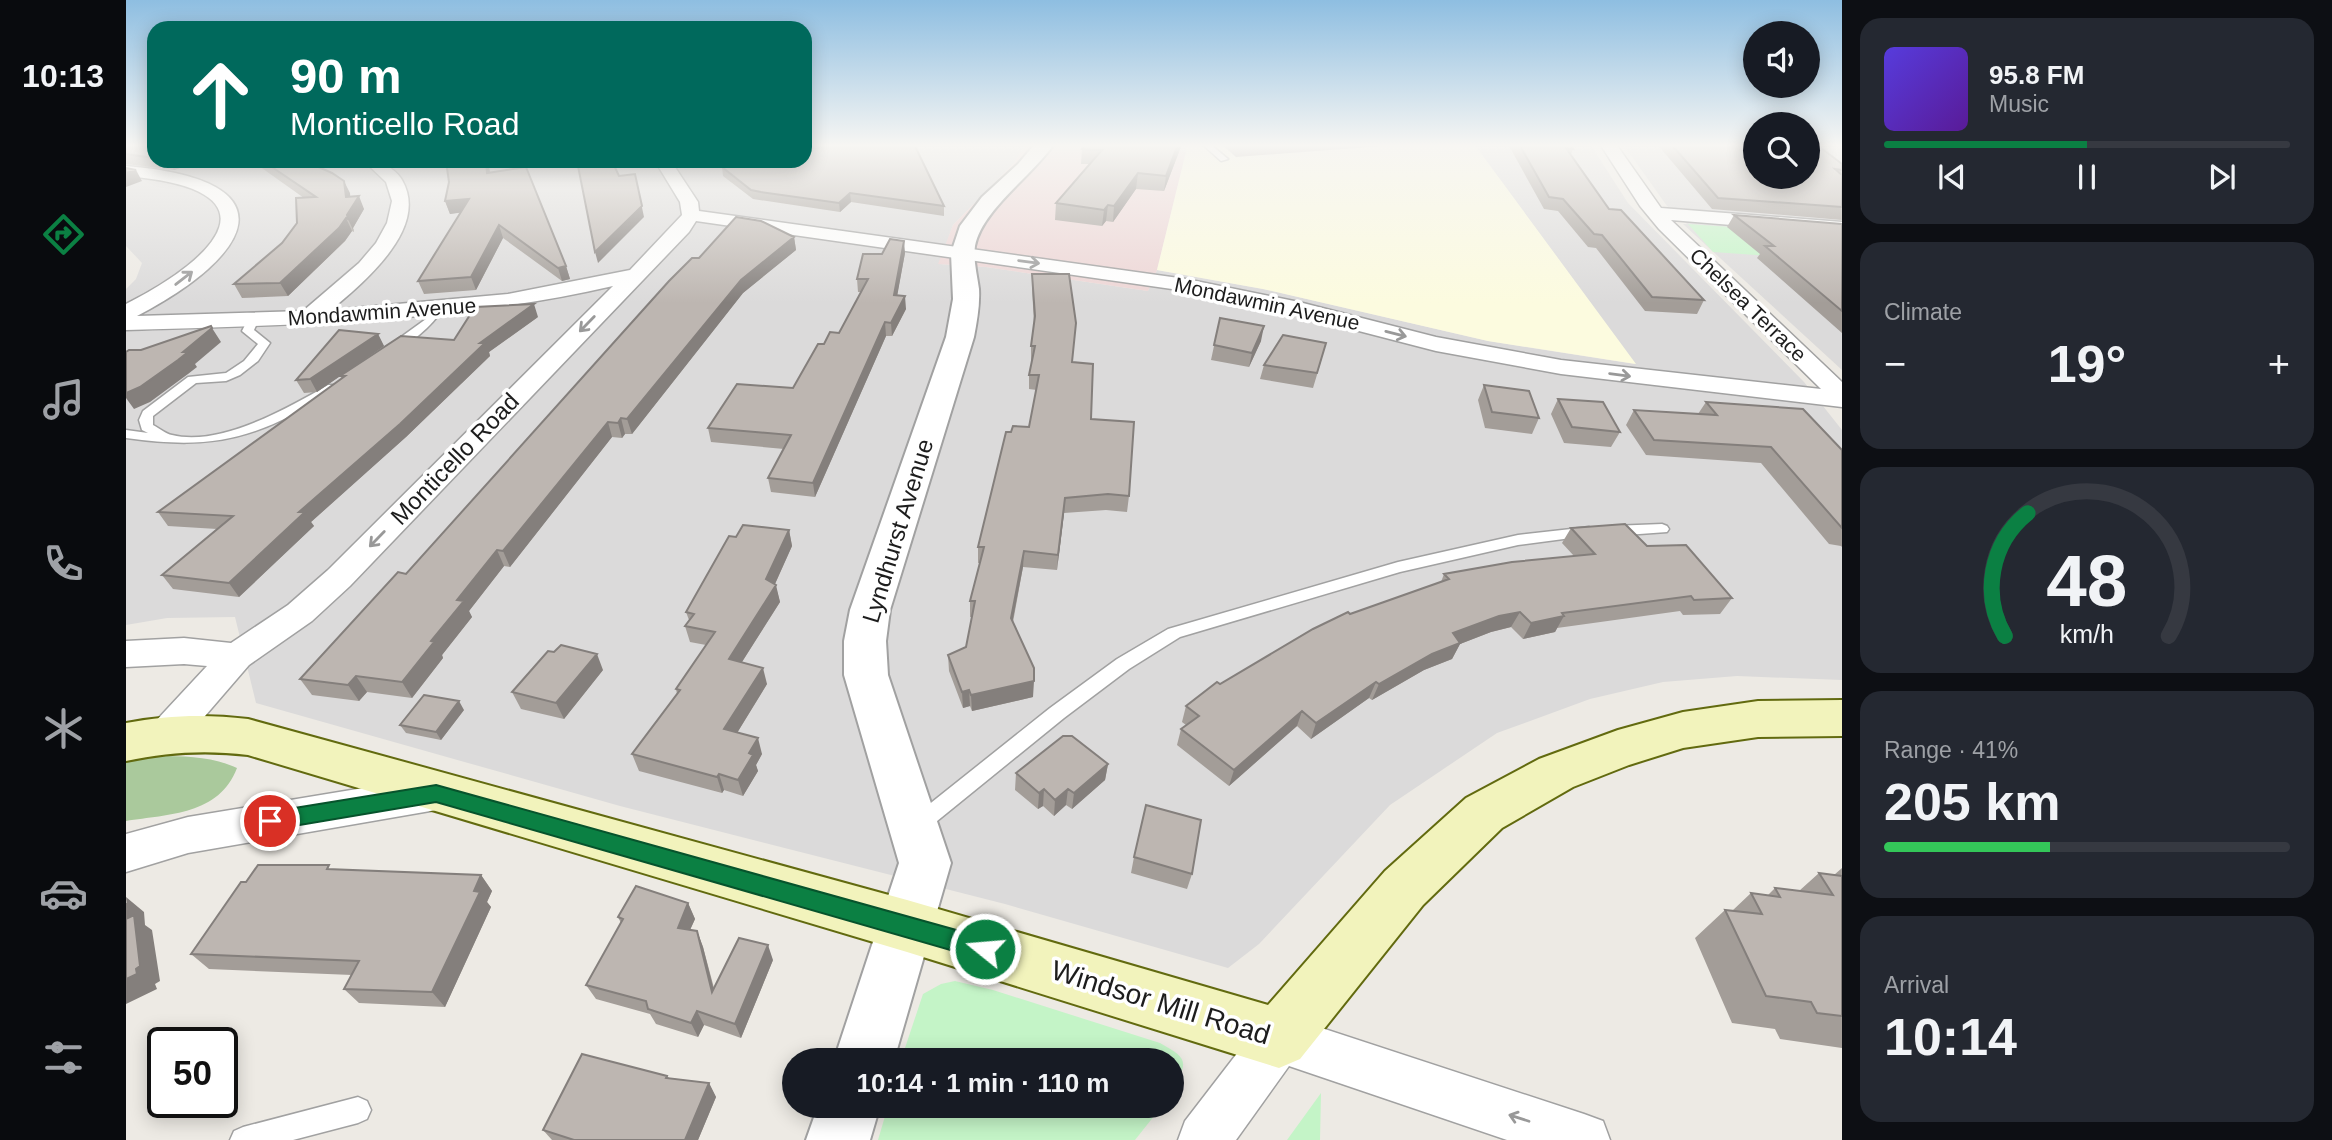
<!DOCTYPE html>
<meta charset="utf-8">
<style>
:root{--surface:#171b24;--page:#242831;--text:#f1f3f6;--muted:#9ea1a6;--line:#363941;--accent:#0b8043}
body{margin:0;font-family:Helvetica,sans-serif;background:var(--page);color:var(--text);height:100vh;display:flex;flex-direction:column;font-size:26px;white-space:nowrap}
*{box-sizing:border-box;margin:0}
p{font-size:23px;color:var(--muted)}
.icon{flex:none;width:38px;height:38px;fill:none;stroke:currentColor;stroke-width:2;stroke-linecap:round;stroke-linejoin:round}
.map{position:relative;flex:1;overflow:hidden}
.sheet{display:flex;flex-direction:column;gap:18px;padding:18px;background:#0d0f14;width:490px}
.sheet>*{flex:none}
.hud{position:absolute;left:21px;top:21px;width:665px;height:147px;border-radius:21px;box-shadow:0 4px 18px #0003;background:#00695c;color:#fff;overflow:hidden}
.fabs{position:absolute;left:1617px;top:21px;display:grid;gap:14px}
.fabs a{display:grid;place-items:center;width:77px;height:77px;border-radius:50%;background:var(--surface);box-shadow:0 4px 18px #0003;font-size:35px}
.speed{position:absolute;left:21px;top:1027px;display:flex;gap:14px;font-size:35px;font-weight:700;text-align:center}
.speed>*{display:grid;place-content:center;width:91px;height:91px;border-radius:50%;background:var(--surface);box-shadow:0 4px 18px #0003;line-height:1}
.speed .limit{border:4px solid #111;border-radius:10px;background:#fff;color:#111}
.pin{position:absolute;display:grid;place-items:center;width:60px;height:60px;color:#fff;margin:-30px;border:4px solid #fff;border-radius:50%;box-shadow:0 2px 7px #0007}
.me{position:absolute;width:77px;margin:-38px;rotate:287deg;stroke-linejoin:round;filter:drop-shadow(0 0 5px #0008)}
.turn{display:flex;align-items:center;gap:24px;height:147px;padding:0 28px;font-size:32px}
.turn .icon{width:91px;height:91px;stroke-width:2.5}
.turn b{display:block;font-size:49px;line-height:60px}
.big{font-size:52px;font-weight:700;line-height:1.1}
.sheet .card{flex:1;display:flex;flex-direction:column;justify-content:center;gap:10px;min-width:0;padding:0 24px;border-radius:21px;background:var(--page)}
.sheet .dial{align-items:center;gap:0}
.dial svg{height:182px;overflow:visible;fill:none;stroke:var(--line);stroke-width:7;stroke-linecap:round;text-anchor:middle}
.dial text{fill:var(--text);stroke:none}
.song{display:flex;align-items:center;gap:21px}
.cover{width:84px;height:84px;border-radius:10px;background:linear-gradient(135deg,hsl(250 70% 55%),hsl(270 70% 35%))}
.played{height:7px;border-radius:4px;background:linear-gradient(90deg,var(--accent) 50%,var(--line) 50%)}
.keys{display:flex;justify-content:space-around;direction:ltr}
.heat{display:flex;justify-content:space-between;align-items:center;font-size:38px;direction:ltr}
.charge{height:10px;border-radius:5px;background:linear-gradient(90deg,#34c759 41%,var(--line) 0)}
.trip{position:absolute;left:656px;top:1048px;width:402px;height:70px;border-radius:35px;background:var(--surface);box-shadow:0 4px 18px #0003;font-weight:700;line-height:70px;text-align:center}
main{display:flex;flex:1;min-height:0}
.menu{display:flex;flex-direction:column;width:126px;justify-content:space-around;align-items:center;background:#090b0e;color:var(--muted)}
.menu .icon{width:49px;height:49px}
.menu .selected{color:var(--accent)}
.menu b{font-size:32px;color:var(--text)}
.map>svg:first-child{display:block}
.residential{fill:#dbdada}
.commercial{fill:#edd5d5}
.education{fill:#fcfbdf}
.forest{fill:#aac99c}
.park{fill:#c4f4c7}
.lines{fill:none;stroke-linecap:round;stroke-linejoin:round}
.service-casing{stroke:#a1a1a1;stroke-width:3}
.minor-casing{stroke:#a1a1a1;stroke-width:3}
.tertiary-casing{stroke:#a1a1a1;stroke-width:4}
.secondary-casing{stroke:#626a0f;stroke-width:4}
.service{fill:#fff;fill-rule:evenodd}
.minor{fill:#fff;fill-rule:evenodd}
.tertiary{fill:#fff;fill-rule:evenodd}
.secondary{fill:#f2f3bc;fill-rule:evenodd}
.wall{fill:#a39d98}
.shaded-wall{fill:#847f7c}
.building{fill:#bdb6b1;stroke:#847f7c;stroke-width:2}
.oneway{stroke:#999}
.route{fill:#0b8043;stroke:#07532c;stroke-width:2}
.labels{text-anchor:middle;stroke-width:7;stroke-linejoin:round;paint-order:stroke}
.far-street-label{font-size:21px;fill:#1d1d1d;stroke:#fff}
.street-label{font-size:24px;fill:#1d1d1d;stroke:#fff}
.near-street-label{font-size:28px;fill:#1d1d1d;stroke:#fff}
</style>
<main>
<nav class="menu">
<b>10:13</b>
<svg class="icon selected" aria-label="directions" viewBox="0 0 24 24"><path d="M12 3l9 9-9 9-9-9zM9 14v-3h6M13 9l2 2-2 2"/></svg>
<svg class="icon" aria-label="music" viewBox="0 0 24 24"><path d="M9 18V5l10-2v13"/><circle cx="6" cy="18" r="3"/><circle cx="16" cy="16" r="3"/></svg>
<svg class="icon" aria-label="phone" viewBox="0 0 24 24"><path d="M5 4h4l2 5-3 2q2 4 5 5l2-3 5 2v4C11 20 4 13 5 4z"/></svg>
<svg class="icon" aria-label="climate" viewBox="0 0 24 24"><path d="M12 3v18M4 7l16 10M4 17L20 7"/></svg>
<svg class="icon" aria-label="car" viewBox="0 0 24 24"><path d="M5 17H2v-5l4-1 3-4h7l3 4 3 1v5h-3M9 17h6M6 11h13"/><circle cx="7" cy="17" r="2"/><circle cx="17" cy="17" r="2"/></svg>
<svg class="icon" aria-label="filters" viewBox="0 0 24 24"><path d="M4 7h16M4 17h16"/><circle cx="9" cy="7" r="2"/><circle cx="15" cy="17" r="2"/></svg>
</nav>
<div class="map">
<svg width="1716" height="1140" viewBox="0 0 1716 1140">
<rect width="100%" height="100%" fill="#edeae4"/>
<path class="residential" d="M0,144L28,161H679V144H900L888,163L827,225L813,264L860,267L1022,291L1031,270L1137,289L1362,341L1509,364L1348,144H1464L1502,203L1678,382L1716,430V680L1611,676L1537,682L1464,699L1371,733L1264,805L1133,944L1102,968L879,904L494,806L130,703L109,617L41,618L0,625V289L10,279L16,263L0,246Z
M1497,144H1629V177H1682V144H1716V370L1557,224H1561L1541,206Z"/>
<path class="commercial" d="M900,144H951L1060,152L1031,270L1022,291L860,267L812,264L827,225L888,163Z"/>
<path class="education" d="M1062,144H1348L1510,364L1362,341L1137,289L1031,270Z"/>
<path class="forest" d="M21,756C51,756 83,755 111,768C93,815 43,814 0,821V761Z"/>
<path class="park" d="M1562,224L1716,235V261L1587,252Z
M829,981L867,990L1034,1043C1061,1058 1063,1061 1047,1088L1046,1060H775L797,994L815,984Z
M1195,1093L1194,1140H1161Z
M762,1106H1036L1009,1140H752Z"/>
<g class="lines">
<defs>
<path id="service" d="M1076,144H1084L1102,159L1095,161Z
M307,308L316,310C308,323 280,351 264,349V345L300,319Z
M123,317H131L133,319L128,330L144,343L132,361L114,375L100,381L70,383L27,416V425C33,428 40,434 46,435C94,447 162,408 202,385H210V391C131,437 93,451 0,438V430L22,433L16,430L13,420L17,411L62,377L100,373L118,361L132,344L116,331Z
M1536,524L1541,526L1543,529L1541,532L1486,536L1478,531L1486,526Z
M1463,527L1471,532L1468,535L1392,545L1274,572L1054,637L1003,669L938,718L800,830L793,833L786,830L783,824L786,818L924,708L991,659L1042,629L1272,562L1392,535Z
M232,1097L241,1101L245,1110L241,1119L232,1123L167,1140H104L108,1131L117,1127Z"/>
<path id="minor" d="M1474,144H1490L1535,208L1716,222V234L1545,220L1716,382V407L1435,374L1310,351L1171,315L1060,291L570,221L563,232L224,586L186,621L123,665L54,745L41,749L28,745L22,734L28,723L81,666L58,664L0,667V641L58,638L105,643L162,605L202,570L487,286C327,323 164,325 0,330V304C95,256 154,189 0,176V166C168,180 128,255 11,316L177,311L233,263L250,243L261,223L266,201L260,182L238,161H256C262,167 272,172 276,180C304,228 238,282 205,310L382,294L504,270L556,215L554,202L529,161H545L572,202L573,211L1060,279L1173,302L1310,337L1435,360L1695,389L1533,229L1514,206Z
M310,776L324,781L330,793L324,805L310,810L62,853L0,872V834L62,817Z
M1153,1014L1458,1114L1477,1121L1484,1140H1381L1163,1066L1110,1140H1052L1059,1121L1136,1021Z"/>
<path id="tertiary" d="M909,144H928C906,176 856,210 849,246C847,260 851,274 853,289C854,305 851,321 848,337L764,610L760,641L762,675L825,863L768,1060H708L773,863L718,675V641L724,610L820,337L827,299L825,253L834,226L856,197L892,164Z
M692,1106H754L744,1140H680Z"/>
<path id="secondary" d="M1716,700V736L1632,737L1557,748L1503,765L1447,787L1376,828L1297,905L1174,1059L1153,1068L781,952L122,755C80,750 42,752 0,761V723C42,715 80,714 122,719L781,900L1142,1005L1259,871L1340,798L1413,759L1492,730L1557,712L1632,701Z"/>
</defs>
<use href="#service" class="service-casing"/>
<use href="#minor" class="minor-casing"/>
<use href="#tertiary" class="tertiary-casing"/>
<use href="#secondary" class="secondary-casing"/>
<use href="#service" class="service"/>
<use href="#minor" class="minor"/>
<use href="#tertiary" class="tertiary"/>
<use href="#secondary" class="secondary"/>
</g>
<path class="wall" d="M0,144H28V161H75L48,170L0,164Z
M959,144H1056L1038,191L1010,189L987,222L980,221L976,226L929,220L930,203L964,164H955L956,149Z
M1095,144H1270L1269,145L1110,157Z
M1382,144H1444L1447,149L1445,155L1483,209L1578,300L1571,314L1519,311L1470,248L1462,247L1432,211L1418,209Z
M1531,144H1629L1716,164V220L1586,209Z
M126,161H179L218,181L224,197L238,209L227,228L228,232L226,231L219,241L162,296L116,298L108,284L156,243L171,223L178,198Z
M320,161H361L364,173L440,266L444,279L436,281L377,238L350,290L298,294L292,281L335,212L324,214L319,201L323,182Z
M596,167L818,206V216L725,202L714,212L627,199L597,176Z
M1608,215L1716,224V333L1631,258L1634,254L1601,227Z
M668,237L670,250L617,293L506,434H499L496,438L486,437L384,567L378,566L343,611L346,617L316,655L317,658L286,698L241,692L233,701L186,695L174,679L280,574L573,258Z
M779,253L771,295L780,309L766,336H760L689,497L645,492L642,478L658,449L585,442L582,428L667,388L698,344L713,333L735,292H732L731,279Z
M906,274L946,362L965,419L1003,496L1001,512L980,510L938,513L931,570L897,567L887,622L907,697L846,711L844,706L837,708L823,671L822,655L840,647L846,617H844V601L854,563H852V547L885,432L903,427L911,390L903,389V375L906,360H905V346L908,324L906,287Z
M412,317L363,352L364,356L280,437L185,522L188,526L113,597L47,589L36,575L91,529L42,526L32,512L216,379L214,376L328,340Z
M1094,318L1135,341L1123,367L1085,360Z
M252,334L258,346L191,392L178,393L170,380Z
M1196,358L1187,388L1134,379L1138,365Z
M1358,385L1413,418L1406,434L1359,428L1352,400Z
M1432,399L1494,432L1485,447L1438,443L1425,414Z
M1580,402L1716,450V547L1715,546L1703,544L1635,463L1520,455L1500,425L1508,410L1572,414Z
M1445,528L1521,546L1606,598L1594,614L1557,615L1554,611L1431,628L1429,632L1397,639L1385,627L1365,632L1334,644L1326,659L1298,670L1246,700L1243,698L1185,739L1171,726L1103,786L1051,745L1055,729L1060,725L1056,722L1060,706L1094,684L1224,614L1315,582L1318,574L1448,556L1436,543Z
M663,530L666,546L649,584L654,602L616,662L641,684L611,733L636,754L630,765L632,771L617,796L598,790L596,793L513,771L506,754L551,694L550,689L580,645L564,642L559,626L563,620L560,612L610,537Z
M477,670L438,719L395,709L386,692Z
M338,710L315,740L280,733L274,725Z
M982,764L979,780L946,809L940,805L928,816L917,806L912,809L889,790L890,773Z
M1008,857L1066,874L1061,889L1005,873Z
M1716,868V1048L1654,1039L1649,1029L1606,1023L1569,938L1599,910L1606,911L1625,893L1642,895L1649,888L1673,891L1693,873L1708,875Z
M206,869L355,875L366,891L361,902L365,907L319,1007L233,1003L218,989L226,975L83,969L65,954Z
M562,903L569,919L564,930L571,931L577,947L588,988L647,960L615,1038L578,1025L572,1037L530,1024L524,1014L470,999L460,985L495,923L492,917Z
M541,1076L543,1078L583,1083L590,1097L572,1140H426L417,1130Z"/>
<path class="shaded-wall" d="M1052,144H1056L1038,191L1040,176Z
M42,161H75L48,170Z
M360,161H361L363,164L365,185L361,173Z
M10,170L16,181L0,187V173Z
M1012,173L1010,189L987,222L988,206Z
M509,174L518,217L472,263L469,252Z
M218,181L224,193L225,209L233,196L238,209L227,228L228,232L222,219Z
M724,193L725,202L714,212L713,203Z
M343,199L347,211L324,214L319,201Z
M982,205L980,221L976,226L978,210Z
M220,218L226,231L219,241L162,296L154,283Z
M373,225L377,238L350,290L345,277Z
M668,237L670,250L617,293L506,434L501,419L615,280Z
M778,241L779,253L769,308L768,295Z
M440,266L444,279L436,281L432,268Z
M779,296L780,309L766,336L765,323Z
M408,304L412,317L363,352L364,356L280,437L185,522L188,526L113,597L103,583L173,512L354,343Z
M759,322L760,336L689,497L687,483Z
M1138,326L1135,341L1123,367L1126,353Z
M86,328L95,342L69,364L71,367L62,374L24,402L8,409L0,398V393L57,352Z
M252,334L258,346L191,392L184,379Z
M495,418L499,434L496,438L492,423Z
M482,422L486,437L384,567L377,551Z
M939,498L938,513L931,570L932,555Z
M663,530L666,546L644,595L640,579Z
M371,550L378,566L343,611L346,617L316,655L317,658L286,698L276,682L305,641L331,600Z
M898,551L897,567L884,634L885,618Z
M650,585L654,602L607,676L603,659Z
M1394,612L1385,627L1365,632L1334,644L1326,659L1298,670L1246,700L1253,684L1306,654L1327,633L1373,616Z
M1438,616L1429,632L1397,639L1405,623Z
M471,654L477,670L438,719L430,703Z
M637,668L641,684L603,746L598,729Z
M230,676L241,692L233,701L222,685Z
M908,681L907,697L846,711L845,695Z
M1250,682L1243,698L1185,739L1190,723Z
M843,690L844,706L837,708L836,692Z
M333,701L338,710L315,740L310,732Z
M1176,711L1171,726L1103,786L1108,770Z
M632,738L636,754L630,765L632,771L617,796L612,780L623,753Z
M982,764L979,780L946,809L948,793Z
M593,774L598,790L596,793L591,777Z
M918,789L917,806L912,809L913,793Z
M942,789L940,805L928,816L929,800Z
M355,875L366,891L361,902L365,907L319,1007L306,992Z
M0,897L18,912L19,925L26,930L34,981L29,984L31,989L0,1004V979L10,969L2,918Z
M562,903L569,919L558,943L552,928Z
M571,931L577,947L592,1007L586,992Z
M642,945L647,960L615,1038L609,1024Z
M571,1011L578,1025L572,1037L565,1023Z
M583,1083L590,1097L572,1140H559Z"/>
<path class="building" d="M0,144H28V158L0,154Z
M712,144H788L818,206L724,193L713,203L635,192L625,190L596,167L626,161H679V150Z
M959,144H1052L1040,176L1012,173L988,206L982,205L978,210L930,203L976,150L956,149Z
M1393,144H1444L1447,149L1440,148L1483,209L1495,210L1578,300L1526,297L1476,235L1468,234L1437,199L1423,197Z
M1545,144H1629V177H1682V144H1690L1716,164V170L1709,169L1716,175V207L1592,198Z
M137,161H179L206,173L218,181L220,197L233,196L221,215L222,219L220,218L213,228L154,283L108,284L156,243L171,223L170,198L190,197Z
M320,161H360L361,173L400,167L440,266L432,268L373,225L345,277L292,281L343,199L319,201L323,182Z
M451,161H486L493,176L509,174L516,206L469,252Z
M0,168L10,170L0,173Z
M1608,215L1716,224V311L1639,246H1648Z
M610,217L635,221L668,237L615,280L501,419L495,418L492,423L482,422L377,551L371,550L331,600L338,601L305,641L308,642L276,682L230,676L222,685L174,679L272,572L280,574L543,281L566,258H573Z
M764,239L778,241L768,295L779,296L765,323L759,322L687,483L642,478L665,435L582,428L611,384L667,388L692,344H698L704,332L713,333L742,279H731L737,254H756Z
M906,274H943L950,323L946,362L967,364L965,419L1008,422L1003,496L982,494L939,498L932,555L898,551L885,618L908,668V681L845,695L843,690L836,692L822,655L840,647L849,601H844L858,547H852L880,432H885L887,426L903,427L913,375H903L909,346H905L909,316Z
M408,304L354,343H359L274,424L173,512H179L103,583L36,575L107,516L32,512L219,376H214L275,336L328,340L349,307Z
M1094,318L1138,326L1126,353L1088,345Z
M85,326L86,328L57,352H62L52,360L14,387L0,393V352L3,350H15Z
M213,330L252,334L184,379L170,380Z
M1157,335L1200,343L1191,373L1138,365Z
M1358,385L1403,391L1413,418L1366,412Z
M1432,399L1477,402L1494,432L1446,427Z
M1580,402L1677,409L1716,450V528L1645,447L1528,440L1508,410L1591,415Z
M1499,524L1521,546L1560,545L1606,598L1568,600L1565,596L1436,613L1438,616L1405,623L1394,612L1373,616L1327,633L1334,643L1306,654L1253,684L1250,682L1190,723L1176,711L1108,770L1055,729L1073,716L1060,706L1091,682L1094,684L1187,629L1222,612L1224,614L1323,579L1318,574L1386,562L1469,554L1445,528Z
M617,525L663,530L640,579L650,585L603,659L637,668L598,729L632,738L623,753L627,755L612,780L593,774L591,777L506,754L554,690L550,689L589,632L559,626L568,614L560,612L603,536L610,537Z
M435,645L471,654L430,703L386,692L422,651L428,652Z
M298,695L333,701L310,732L274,725Z
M937,736H946L982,764L948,793L942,789L929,800L918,789L913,793L890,773Z
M1020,805L1075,820L1066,874L1008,857Z
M132,865H203L201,869L355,875L348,891L354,892L306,992L218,989L233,961L65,954L115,882H120Z
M1693,873L1716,876V1016L1691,1013L1685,1002L1640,996L1599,910L1636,914L1625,893L1654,897L1649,888L1707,895Z
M510,886L562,903L552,928L571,931L586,992L613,938L642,945L609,1024L571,1011L565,1023L522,1009L520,1001L460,985L497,919L492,917Z
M0,903L2,918L8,915L14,966L10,969L11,974L0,979Z
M456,1054L541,1076L540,1078L583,1083L559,1140H448L417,1130Z"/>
<defs><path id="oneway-shaft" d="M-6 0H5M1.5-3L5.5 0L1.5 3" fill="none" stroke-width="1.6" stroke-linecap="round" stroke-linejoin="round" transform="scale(1.75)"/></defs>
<g class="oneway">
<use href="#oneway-shaft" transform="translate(903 262) rotate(8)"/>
<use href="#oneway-shaft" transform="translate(58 278) rotate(-38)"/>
<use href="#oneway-shaft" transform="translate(461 324) rotate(134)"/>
<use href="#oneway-shaft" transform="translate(1270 334) rotate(14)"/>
<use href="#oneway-shaft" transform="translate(1494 375) rotate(8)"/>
<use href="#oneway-shaft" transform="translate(251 539) rotate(134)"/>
<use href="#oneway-shaft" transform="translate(1393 1118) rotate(-162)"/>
</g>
<linearGradient id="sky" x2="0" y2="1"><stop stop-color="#8ebee1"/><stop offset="0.48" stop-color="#f7f6f3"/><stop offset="1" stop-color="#f7f6f3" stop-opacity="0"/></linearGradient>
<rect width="1716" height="303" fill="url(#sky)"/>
<path class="route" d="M310,785L859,938L867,941L870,949L867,957L859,960L310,802L144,830L137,828L134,821L137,815L144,812Z"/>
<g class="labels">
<g class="far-street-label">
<text transform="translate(1141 304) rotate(12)" y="7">Mondawmin Avenue</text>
<text transform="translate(1622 305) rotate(44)" y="7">Chelsea Terrace</text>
<text transform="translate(256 312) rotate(-4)" y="7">Mondawmin Avenue</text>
</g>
<g class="street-label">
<text transform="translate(329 459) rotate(-46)" y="8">Monticello Road</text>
<text transform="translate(772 531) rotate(-73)" y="8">Lyndhurst Avenue</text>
</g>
<g class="near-street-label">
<text transform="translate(1035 1002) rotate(17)" y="10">Windsor Mill Road</text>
</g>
</g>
</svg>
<div class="fabs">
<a><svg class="icon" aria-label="sound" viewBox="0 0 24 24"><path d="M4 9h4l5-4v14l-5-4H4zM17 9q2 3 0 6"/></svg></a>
<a><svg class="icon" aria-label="search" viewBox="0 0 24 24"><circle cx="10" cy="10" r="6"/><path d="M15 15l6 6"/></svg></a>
</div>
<div class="speed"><div class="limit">50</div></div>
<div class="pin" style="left:144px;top:821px;background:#d93025"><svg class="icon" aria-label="arrive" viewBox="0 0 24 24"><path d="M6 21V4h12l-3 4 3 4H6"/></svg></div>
<svg class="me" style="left:859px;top:949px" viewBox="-20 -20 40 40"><circle r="17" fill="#0b8043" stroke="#fff" stroke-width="3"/><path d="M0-11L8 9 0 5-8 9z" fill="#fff"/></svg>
<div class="trip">10:14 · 1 min · 110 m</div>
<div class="hud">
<div class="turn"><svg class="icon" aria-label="ahead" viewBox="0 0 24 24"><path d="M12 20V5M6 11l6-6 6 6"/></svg><div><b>90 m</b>Monticello Road</div></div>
</div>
</div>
<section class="sheet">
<div class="card">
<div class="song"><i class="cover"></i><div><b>95.8 FM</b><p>Music</p></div></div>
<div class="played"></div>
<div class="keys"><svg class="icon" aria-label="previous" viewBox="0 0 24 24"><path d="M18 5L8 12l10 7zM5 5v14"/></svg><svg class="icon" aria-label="pause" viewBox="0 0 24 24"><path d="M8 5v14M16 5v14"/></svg><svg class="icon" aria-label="next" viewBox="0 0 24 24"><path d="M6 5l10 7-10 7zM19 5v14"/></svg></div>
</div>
<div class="card"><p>Climate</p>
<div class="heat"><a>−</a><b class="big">19°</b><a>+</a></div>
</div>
<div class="card dial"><svg viewBox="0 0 100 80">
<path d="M14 69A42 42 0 1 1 86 69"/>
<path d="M14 69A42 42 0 0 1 24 15" stroke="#0b8043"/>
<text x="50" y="56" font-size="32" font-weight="700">48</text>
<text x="50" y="72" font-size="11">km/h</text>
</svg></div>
<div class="card"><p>Range · 41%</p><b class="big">205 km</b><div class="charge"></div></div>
<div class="card"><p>Arrival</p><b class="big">10:14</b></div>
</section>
</main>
